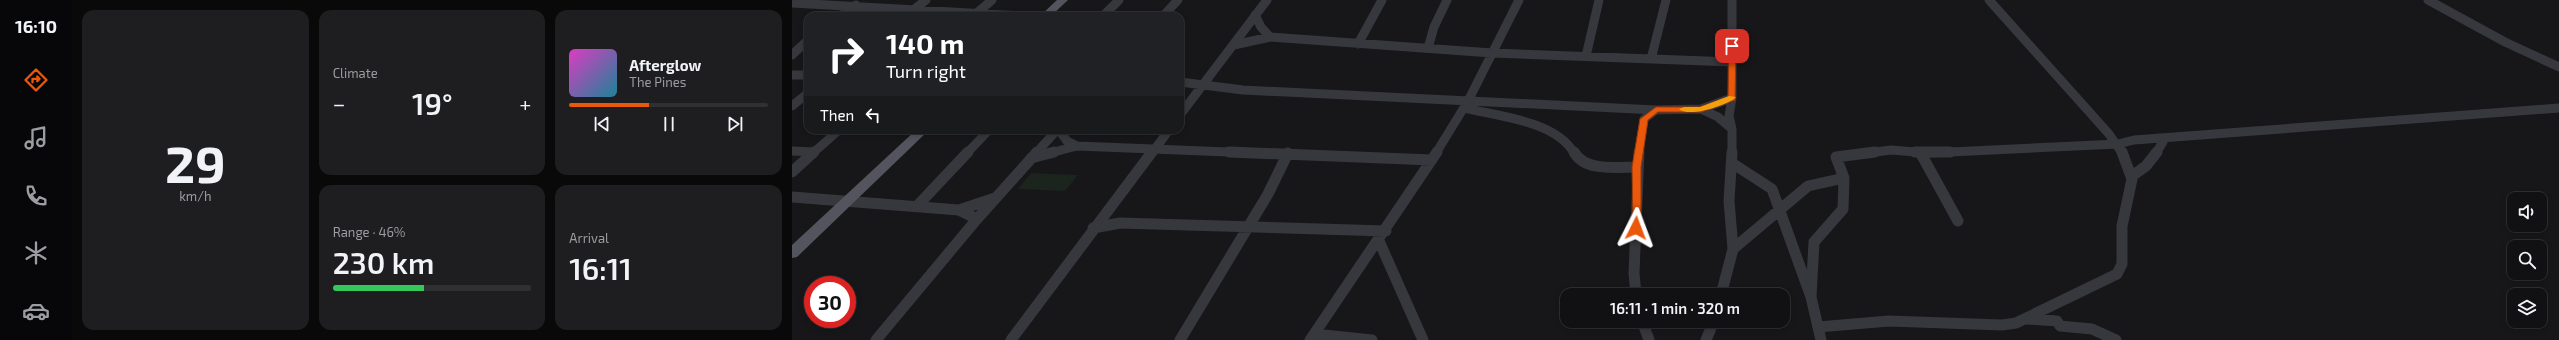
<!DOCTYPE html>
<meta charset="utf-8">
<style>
:root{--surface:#111013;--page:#1e1e21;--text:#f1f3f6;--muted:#9c9da0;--line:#303033;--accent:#ea580c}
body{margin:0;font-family:"Exo 2",sans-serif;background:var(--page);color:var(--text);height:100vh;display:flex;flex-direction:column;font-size:15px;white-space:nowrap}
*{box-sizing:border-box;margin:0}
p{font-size:13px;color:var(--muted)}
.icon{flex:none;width:22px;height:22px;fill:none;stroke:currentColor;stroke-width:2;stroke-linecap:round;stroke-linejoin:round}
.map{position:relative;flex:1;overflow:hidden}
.side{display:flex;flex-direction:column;gap:10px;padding:10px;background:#09090a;width:720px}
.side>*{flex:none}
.top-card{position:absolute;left:12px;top:12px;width:380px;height:122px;border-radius:12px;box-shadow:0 2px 6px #0003,0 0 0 1px var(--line);background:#202124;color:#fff;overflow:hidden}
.controls{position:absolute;left:1715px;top:192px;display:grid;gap:8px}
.controls a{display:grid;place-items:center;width:40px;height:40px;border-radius:8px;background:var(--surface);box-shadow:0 2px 6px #0003,0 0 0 1px var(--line);font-size:20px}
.speed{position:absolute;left:12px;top:276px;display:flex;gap:8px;font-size:20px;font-weight:700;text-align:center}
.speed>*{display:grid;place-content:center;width:52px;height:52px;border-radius:50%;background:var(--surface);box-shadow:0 2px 6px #0003,0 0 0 1px var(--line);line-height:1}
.speed .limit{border:6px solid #d22;background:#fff;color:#111}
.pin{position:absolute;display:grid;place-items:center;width:34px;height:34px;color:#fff;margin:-17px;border-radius:8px;box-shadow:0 2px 6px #0006}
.me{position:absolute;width:44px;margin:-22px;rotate:3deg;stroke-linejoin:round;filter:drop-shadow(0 0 3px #0008)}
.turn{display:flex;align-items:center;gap:14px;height:84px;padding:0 16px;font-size:18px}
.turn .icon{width:52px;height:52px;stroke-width:2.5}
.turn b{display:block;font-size:28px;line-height:34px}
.then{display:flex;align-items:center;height:38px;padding:0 16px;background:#0003;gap:8px;font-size:15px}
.big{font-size:30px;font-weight:600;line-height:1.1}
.side .widget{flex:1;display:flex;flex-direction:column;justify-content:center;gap:6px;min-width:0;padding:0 14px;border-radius:12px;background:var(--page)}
.side .dial{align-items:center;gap:0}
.dial b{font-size:52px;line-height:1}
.song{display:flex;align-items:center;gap:12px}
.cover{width:48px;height:48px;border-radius:6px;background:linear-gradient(135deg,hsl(310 70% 55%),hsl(190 70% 35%))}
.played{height:4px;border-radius:2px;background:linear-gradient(90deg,var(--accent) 40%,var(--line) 40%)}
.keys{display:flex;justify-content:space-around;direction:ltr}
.heat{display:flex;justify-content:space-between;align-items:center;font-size:22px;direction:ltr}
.charge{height:6px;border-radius:3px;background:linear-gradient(90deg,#34c759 46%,var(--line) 0)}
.side .tiles{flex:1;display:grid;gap:10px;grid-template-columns:repeat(3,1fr)}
.widget:first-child{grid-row:span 2}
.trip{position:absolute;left:768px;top:288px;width:230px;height:40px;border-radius:12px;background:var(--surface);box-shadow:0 2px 6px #0003,0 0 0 1px var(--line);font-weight:600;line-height:40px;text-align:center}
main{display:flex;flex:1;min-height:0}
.tab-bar{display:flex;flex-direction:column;width:72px;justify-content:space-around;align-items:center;background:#070608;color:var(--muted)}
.tab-bar .icon{width:28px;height:28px}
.tab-bar .selected{color:var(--accent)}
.tab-bar b{font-size:18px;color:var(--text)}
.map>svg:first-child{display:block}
.green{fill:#1c241e}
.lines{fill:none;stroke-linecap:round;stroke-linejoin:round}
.minor-far1{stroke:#37373e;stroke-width:9}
.minor{stroke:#37373e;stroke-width:11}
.major{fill:#53545d;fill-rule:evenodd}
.route{fill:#ea580c;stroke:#983908}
.slow{fill:#f59e0b}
</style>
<main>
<nav class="tab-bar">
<b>16:10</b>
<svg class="icon selected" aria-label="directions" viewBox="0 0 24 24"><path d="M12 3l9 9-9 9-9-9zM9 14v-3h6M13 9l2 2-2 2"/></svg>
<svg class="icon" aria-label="music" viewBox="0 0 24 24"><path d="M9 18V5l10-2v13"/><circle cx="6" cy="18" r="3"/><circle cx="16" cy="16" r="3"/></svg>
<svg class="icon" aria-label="phone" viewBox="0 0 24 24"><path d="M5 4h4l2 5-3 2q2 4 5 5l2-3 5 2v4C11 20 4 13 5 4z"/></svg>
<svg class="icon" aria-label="climate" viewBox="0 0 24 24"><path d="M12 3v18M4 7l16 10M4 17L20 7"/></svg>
<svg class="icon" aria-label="car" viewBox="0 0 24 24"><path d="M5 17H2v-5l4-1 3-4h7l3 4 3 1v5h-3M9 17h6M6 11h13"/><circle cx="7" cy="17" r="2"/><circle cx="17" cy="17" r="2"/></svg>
</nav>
<section class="side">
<div class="tiles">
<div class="widget dial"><b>29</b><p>km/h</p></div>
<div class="widget"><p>Climate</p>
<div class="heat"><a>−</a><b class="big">19°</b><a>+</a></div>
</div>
<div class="widget">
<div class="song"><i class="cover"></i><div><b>Afterglow</b><p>The Pines</p></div></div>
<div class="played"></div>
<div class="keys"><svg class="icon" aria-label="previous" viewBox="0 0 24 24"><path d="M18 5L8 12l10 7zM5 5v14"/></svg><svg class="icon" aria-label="pause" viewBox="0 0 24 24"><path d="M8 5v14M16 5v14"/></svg><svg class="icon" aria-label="next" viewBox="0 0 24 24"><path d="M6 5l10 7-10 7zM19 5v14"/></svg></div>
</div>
<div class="widget"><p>Range · 46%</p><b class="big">230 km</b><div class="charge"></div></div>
<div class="widget"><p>Arrival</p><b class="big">16:11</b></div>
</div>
</section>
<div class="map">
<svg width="1767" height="340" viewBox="0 0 1767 340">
<rect width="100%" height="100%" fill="#171619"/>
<path class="green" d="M239,173L286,175L273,191L226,189Z"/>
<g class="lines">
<path class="minor-far1" d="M940,0V98L937,116L940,129V153
M1197,0L1317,134L1330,153
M1636,0L1713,42L1767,67
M0,3L230,16
M120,11L134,0
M185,13L200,0
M463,15L469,27L478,37
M48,16L64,5
M311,16L327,0
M371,16L386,0
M566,44L590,0
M442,45L478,37L700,53L941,62
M636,48L642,27L655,0
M0,55L16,40
M794,56L807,0
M859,59L874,0
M0,75H16
M388,82L451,90L864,110L909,109L940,98
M0,106L16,93
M672,108C706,116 764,121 782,153
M909,109L926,117L940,129
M388,115L475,0
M267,130L275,141L285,146
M0,151L22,152
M21,153L47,130
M175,153L197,130
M244,153L265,130
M258,153L285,146L462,153
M360,153L377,130
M644,153L676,101L727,0
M847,153L852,119L864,110
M1076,153L1099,150L1136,153
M1137,153L1326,144L1342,140L1767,108
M1364,153L1371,142L1367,138"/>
<path class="minor" d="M437,152L640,160
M782,152C793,172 825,167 845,167
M1123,152H1158
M1128,152L1166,221
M239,158L262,152
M940,163L980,189L1019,297L1029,340
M0,172L22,152
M1340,176L1354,166L1365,152
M0,197L167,210L185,219
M126,205L176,152
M167,210L203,198
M301,228L328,223L594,231
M587,241L631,340
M941,249L1016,186L1052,178
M844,295L842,273L847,152
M929,295L941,249L937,201L940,152
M1019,297L1022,242L1051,209L1052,178L1044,157L1083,152
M1235,319L1265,321L1268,326L1300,329L1324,340
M850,321L857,340
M1026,327L1097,321L1210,325L1224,323L1325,274L1330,264V226L1340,179L1330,152
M523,334L580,340
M84,340L185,219L245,152
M219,340L360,152
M388,340L476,194L496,153
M518,340L645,152
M914,340L922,321"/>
<path class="major" d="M265,0H276L259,16H248Z
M124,130H137L5,257L0,258V245Z"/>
</g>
<path class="route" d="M940,44L944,46L943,100L909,112H866L856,120L849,167V228L844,232L841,231L840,167L848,119L864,107H908L936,97L937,46Z"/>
<path class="slow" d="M937,96L944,97C936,105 897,118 887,109L892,107H908Z"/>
</svg>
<div class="controls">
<a><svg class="icon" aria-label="sound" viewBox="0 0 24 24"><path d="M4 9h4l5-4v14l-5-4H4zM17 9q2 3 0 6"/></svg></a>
<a><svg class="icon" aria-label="search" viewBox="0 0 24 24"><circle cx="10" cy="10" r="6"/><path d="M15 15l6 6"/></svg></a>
<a><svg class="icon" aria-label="layers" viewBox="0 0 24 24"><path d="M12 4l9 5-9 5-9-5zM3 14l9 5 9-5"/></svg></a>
</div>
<div class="speed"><div class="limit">30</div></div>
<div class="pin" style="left:940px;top:46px;background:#d93025"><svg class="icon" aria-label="arrive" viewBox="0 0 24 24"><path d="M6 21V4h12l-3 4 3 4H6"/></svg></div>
<svg class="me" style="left:844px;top:228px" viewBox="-20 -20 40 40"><path d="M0-17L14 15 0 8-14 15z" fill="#ea580c" stroke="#fff" stroke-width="4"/></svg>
<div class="trip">16:11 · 1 min · 320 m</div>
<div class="top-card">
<div class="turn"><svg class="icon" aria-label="right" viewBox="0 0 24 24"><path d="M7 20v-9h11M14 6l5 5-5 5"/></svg><div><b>140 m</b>Turn right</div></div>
<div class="then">Then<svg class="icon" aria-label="left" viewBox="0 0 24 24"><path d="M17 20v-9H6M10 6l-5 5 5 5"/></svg></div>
</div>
</div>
</main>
